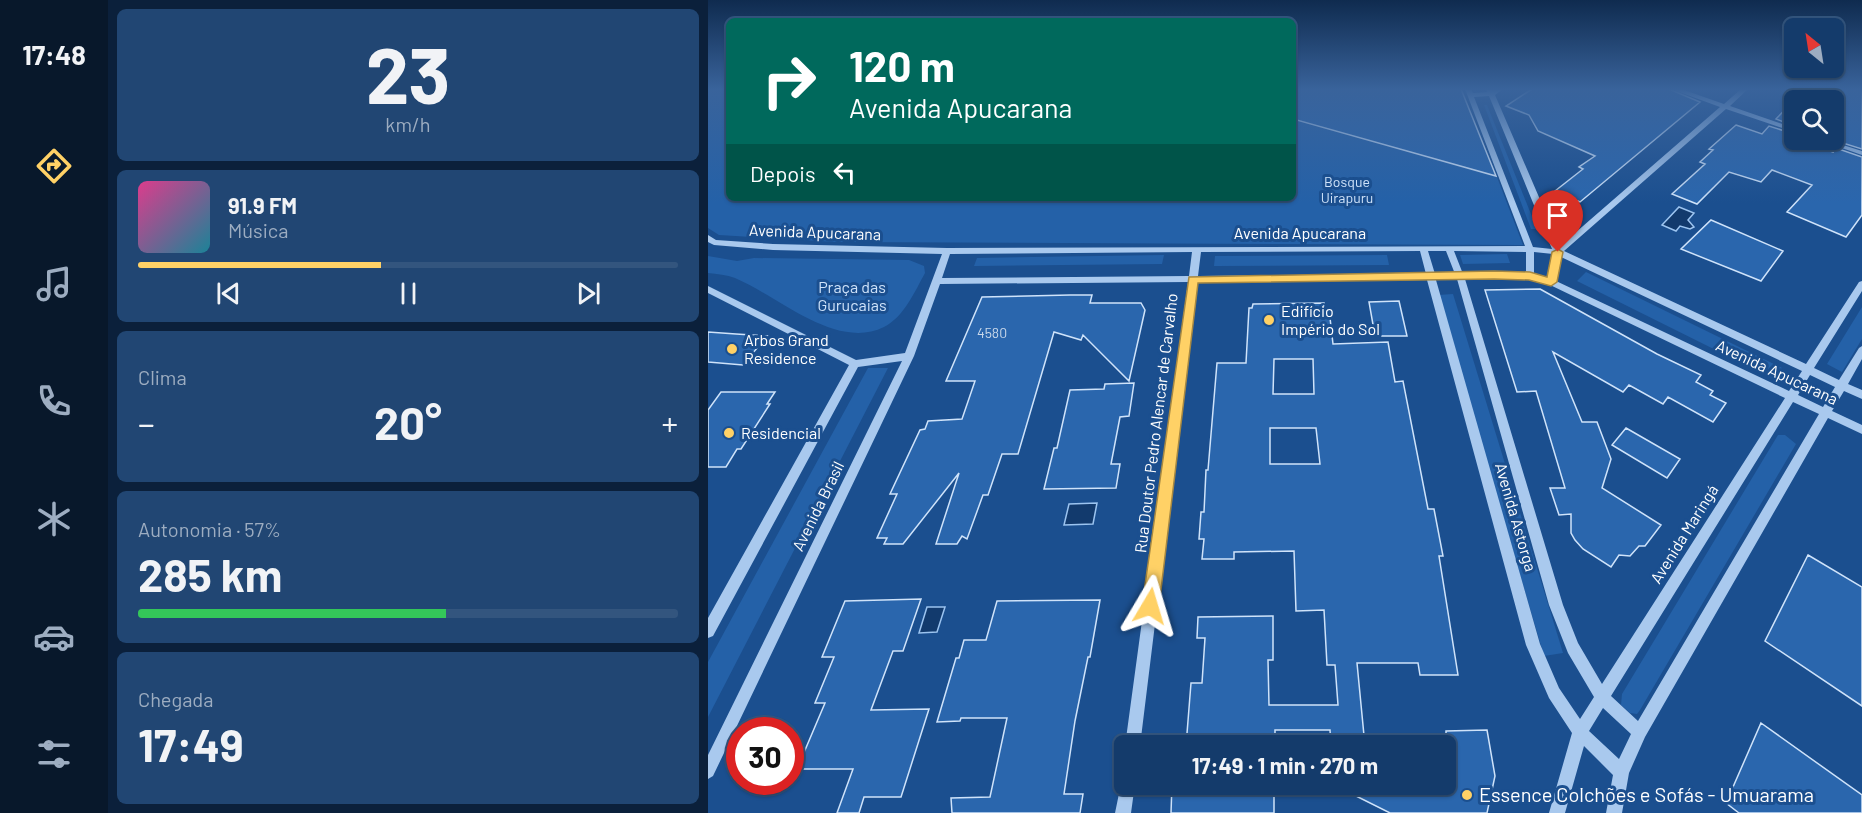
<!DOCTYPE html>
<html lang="pt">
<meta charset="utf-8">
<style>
:root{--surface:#143b6b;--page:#214673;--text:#f1f3f6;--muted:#9dadc1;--line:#33557e;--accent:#ffd166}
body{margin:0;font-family:Barlow,sans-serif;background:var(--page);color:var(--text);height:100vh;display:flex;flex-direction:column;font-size:22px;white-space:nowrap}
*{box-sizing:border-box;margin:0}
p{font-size:20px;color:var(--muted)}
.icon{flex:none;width:33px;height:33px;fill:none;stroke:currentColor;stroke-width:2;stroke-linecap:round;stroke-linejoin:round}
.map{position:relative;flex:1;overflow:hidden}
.panel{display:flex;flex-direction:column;gap:9px;padding:9px;background:#0b203b;width:600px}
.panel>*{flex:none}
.top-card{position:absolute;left:18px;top:18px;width:570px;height:183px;border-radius:9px;box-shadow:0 2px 4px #0004,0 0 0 2px var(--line);background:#00695c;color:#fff;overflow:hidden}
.needle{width:39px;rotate:330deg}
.buttons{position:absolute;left:1076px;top:18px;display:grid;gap:12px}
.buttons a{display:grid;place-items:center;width:60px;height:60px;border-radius:9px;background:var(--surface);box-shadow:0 2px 4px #0004,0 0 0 2px var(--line);font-size:30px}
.speed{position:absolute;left:18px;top:717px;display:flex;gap:12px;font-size:30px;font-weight:700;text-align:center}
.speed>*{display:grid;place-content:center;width:78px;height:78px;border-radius:50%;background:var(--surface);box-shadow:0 2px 4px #0004,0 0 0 2px var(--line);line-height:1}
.speed .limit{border:9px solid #d22;background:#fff;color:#111}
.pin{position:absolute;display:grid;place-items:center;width:51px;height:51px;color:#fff;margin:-62px -26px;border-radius:50% 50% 50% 0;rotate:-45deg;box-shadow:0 0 6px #0007}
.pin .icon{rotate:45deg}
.me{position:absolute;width:66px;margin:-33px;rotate:7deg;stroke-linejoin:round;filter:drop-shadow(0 0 4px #0008)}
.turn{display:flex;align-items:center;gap:21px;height:126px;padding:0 24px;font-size:27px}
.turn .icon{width:78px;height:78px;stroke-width:2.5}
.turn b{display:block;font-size:42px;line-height:51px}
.then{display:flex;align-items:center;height:57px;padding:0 24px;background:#0003;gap:12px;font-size:22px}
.big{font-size:45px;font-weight:700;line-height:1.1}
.panel .card{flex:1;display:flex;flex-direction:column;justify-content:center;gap:9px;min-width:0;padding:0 21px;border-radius:9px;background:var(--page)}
.panel .dial{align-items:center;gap:0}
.dial b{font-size:78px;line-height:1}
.song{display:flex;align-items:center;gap:18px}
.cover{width:72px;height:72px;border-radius:9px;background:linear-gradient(135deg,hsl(330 70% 55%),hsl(190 70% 35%))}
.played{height:6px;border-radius:3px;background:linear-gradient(90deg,var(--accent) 45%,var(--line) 45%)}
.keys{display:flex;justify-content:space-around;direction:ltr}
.heat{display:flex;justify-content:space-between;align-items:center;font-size:33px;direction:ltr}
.charge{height:9px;border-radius:4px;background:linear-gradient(90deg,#34c759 57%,var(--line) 0)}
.trip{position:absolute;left:406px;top:735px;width:342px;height:60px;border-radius:9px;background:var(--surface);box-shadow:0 2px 4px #0004,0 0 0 2px var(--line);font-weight:700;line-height:60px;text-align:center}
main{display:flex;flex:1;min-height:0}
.tab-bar{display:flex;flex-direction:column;width:108px;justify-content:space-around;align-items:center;background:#08182b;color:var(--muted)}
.tab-bar .icon{width:42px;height:42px}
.tab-bar .on{color:var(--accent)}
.tab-bar b{font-size:27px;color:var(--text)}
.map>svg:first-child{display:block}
.green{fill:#2461a8}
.water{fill:#123a6d;stroke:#9cc4f0;stroke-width:1.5}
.building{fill:#2a66ad;stroke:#cfe3fa;stroke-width:1.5;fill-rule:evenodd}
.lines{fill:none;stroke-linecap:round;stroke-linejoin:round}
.minor{fill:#a9c9ee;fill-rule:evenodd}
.route{fill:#ffd166;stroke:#a68842;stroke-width:1.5}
.poi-dot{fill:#ffd166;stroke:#1b4f8f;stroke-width:2}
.labels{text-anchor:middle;stroke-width:6;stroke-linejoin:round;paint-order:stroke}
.far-park-label{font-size:14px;fill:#cfe3fa;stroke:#1b4f8f}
.number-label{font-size:14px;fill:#cad9ea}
.street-label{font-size:16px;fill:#fff;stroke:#1b4f8f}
.park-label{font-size:16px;fill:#cfe3fa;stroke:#1b4f8f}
.poi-label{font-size:16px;fill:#fff;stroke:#1b4f8f;text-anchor:start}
.near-poi-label{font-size:20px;fill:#fff;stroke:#1b4f8f;text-anchor:start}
</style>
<main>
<nav class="tab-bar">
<b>17:48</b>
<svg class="icon on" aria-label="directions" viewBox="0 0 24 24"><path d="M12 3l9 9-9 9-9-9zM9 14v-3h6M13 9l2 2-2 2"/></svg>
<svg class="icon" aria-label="music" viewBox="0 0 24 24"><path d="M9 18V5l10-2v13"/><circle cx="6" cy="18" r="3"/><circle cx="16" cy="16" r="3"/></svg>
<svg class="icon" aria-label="phone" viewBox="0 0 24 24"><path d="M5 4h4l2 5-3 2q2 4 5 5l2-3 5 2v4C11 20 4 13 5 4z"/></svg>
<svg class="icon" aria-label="climate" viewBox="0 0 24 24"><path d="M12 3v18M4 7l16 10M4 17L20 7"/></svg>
<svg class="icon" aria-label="car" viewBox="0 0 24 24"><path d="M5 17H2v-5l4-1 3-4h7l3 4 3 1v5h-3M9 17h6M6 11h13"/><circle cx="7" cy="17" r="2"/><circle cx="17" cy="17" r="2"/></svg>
<svg class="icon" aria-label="filters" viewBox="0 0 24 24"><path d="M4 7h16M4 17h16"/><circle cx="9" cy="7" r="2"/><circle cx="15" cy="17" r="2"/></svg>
</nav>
<section class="panel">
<div class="card dial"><b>23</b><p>km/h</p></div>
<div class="card">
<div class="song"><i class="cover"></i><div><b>91.9 FM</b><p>Música</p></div></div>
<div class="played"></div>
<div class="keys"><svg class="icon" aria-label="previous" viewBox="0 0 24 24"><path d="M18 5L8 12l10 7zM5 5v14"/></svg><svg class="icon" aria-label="pause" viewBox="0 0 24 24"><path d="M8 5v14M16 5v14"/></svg><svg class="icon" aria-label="next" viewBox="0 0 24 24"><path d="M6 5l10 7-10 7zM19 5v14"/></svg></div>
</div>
<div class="card"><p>Clima</p>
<div class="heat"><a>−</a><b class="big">20°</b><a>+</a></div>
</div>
<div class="card"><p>Autonomia · 57%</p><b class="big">285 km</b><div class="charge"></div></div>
<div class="card"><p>Chegada</p><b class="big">17:49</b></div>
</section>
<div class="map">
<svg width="1154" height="813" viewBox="0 0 1154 813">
<rect width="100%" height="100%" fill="#1b4f8f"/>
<path class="green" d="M0,89H21V198H585V120L789,177L815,245L128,242L11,235L0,228Z
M776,105H779L829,229H823Z
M799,254L802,263L755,264L752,255Z
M456,255L454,264L266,266L269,258Z
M679,255L681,265L506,266L507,256Z
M0,256L29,261L46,258L201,260L216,266L217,273C207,291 196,317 176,327C128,351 70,296 27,278C19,275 9,274 0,273Z
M878,272L1074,368L1066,379L869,281Z
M745,294L855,653L836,656L730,295Z
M1154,307V339L1134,372L1119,364Z
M160,368H180L0,717V662Z
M1070,435H1077L1088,444L932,710L929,714L922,713L913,705L914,694Z"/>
<path class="water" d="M971,207L986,213L980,220L986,227L982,229L972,226L968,231L954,225Z
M389,503L385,524L356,525L361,504Z
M219,607H237L229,632L211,633Z"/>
<path class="building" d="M585,89H753L788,176L585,119Z
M824,89H961L992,102L872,202L847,191L875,169L871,167L887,156L830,131L821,115L798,106Z
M1125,89H1154V149L1125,140Z
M1086,100V126L1068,119Z
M1028,125L1054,134L1061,126L1086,134V140L1125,152V147L1154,157V215L1138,237L1079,212L1104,185L1064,170L1053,182L1021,172L989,204L964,194L997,164L992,162L1005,150L1001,149Z
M1003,220L1075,251L1053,281L973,249Z
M832,289L949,354L993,375L988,382L1005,391L1002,395L1018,403L1005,422L960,397L955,404L921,385L915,392L845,352L874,422H889L903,459L894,488L953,525L937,546H931L922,556L911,555L903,567L875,549L867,540L863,533V514L851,515L842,488H857L828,391L809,392L777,290Z
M362,295H384L382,303H433L437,310L421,381L375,335L373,340L346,332L310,454H294L280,495H275L259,539L254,536L249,544H228L251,473L195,544H176L179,538H169L189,494H182L212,430L217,429L220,421L254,419L267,381H238L274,297Z
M691,301L699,336H667L661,302Z
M616,303V309H621L625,344L680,342L687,382L695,381L720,509H726L735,556H731L750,675H712L710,663H649L657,746H623L622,730H567V746H478L483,683H494L497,638H489L490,617L565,616V660H560L561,705H630L627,665H619L616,610L588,611L586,551L526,552V559H494L496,539H491L493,512H496L498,470H500L509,363H538L541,308H544L545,304ZM566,359H605L606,394H565ZM562,428H608L612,464H562Z
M0,332L28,334L59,336L35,365L0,362Z
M426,383L421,416L412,417L403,464H412L408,488L336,489L346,448H349L362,390L396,389L397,384Z
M13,392H67L59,404H62L33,449H29L18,467H0V410Z
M918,428L972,459L959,478L904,445Z
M1100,555L1154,587V706L1057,641Z
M213,599L195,651H185L163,710L221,709L193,797H156L151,813H129L145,769H89L117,703H107L126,657H114L137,601Z
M392,600L382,657H380L367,721L356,794H375L372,813H244L243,798L282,797L299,718H253L252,721L229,722L248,658H251L256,640H278L289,601Z
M1053,723L1154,795V813H1031L1018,803Z
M779,730L787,776L779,813H682L624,784H738V731Z
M464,784H566V813H463Z"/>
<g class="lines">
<path class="minor" d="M757,89H763L765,93L779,92L778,89H795L787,95L852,246L1012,107L963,89H973L1016,104L1033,89H1040L1022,106L1086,128V132L1018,109L856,251L1098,364L1151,282L1154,281V291L1106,368L1131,380L1151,348L1154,346V359L1140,384L1154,390V399L1136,391L1124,411L1154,425V434L1120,418L937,737L921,773L914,813H898L905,775L876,746L857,813H841L864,733L841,698L818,645L719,280L489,282L432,746H417V747V746L480,282L232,284L206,356L5,776L0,779V755L194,361L150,367L5,636L0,638V618L141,365L0,293V286L148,360L197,353L234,254L65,250L6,245L0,242V235L8,240L65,244L239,248L817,246ZM781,96L844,249L825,247L766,97ZM712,251L718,274L490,276L493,252ZM720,251H738L747,274H727ZM746,251L818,252V273L755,274ZM484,252L481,276L234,278L242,254ZM826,252L845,254L840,278L826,274ZM853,257L1094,371L1081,391L848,281ZM749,279L841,605L860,653L886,697L872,719L851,688L832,644L728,280ZM757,279H822L840,284L1077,398L894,684L870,643L855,605ZM1102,375L1127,387L1115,407L1090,395ZM1085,402L1111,414L930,721L903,696ZM895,708L923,734L911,759L881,731Z
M1111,140H1119L1154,151V155Z
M417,777V784H427L423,813H407L414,779Z"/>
</g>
<linearGradient id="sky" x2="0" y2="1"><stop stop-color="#0f2b4f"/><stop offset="0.44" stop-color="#39639b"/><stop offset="1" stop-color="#39639b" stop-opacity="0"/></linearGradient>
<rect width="1154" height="203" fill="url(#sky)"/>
<path class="route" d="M850,249L855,252L849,282L843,286L821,280L786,279L490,283L451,606L448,612L442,614L436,612L434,606L481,277L786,271L822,272L839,277L844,252Z"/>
<g class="poi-dot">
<circle cx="561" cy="320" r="6"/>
<circle cx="24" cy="349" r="6"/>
<circle cx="21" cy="433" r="6"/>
<circle cx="759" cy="795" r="6"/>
</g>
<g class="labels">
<g class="far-park-label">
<text x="639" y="187">Bosque<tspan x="639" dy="16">Uirapuru</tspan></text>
</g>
<g class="number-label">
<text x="284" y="338">4580</text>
</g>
<g class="street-label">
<text transform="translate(107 232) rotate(2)" y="6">Avenida Apucarana</text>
<text x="592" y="239">Avenida Apucarana</text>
<text transform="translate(1069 372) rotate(25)" y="6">Avenida Apucarana</text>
<text transform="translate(448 423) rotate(-83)" y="6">Rua Doutor Pedro Alencar de Carvalho</text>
<text transform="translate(110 506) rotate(-64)" y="6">Avenida Brasil</text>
<text transform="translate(808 517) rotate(74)" y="6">Avenida Astorga</text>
<text transform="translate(976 534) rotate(-58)" y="6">Avenida Maringá</text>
</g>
<g class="park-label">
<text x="144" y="293">Praça das<tspan x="144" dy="18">Gurucaias</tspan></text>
</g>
<g class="poi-label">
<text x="573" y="317">Edifício<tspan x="573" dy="18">Império do Sol</tspan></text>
<text x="36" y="346">Arbos Grand<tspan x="36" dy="18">Residence</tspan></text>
<text x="33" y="439">Residencial</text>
</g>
<g class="near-poi-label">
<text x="771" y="802">Essence Colchões e Sofás - Umuarama</text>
</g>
</g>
</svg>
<div class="buttons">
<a><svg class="needle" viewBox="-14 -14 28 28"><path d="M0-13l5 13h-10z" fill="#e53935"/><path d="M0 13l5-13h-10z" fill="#9dadc1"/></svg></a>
<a><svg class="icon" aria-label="search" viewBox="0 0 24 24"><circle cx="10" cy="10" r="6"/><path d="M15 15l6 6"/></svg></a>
</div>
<div class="speed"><div class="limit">30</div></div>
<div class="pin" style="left:850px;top:252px;background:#d93025"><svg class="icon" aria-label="arrive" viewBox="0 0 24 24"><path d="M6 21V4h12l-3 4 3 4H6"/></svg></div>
<svg class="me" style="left:442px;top:606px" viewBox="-20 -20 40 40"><path d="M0-17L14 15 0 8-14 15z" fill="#ffd166" stroke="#fff" stroke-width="4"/></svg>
<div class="trip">17:49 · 1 min · 270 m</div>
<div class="top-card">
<div class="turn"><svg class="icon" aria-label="right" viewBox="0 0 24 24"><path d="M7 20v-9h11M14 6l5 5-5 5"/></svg><div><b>120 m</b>Avenida Apucarana</div></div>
<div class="then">Depois<svg class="icon" aria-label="left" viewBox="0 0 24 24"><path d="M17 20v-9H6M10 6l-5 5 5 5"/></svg></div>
</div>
</div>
</main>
